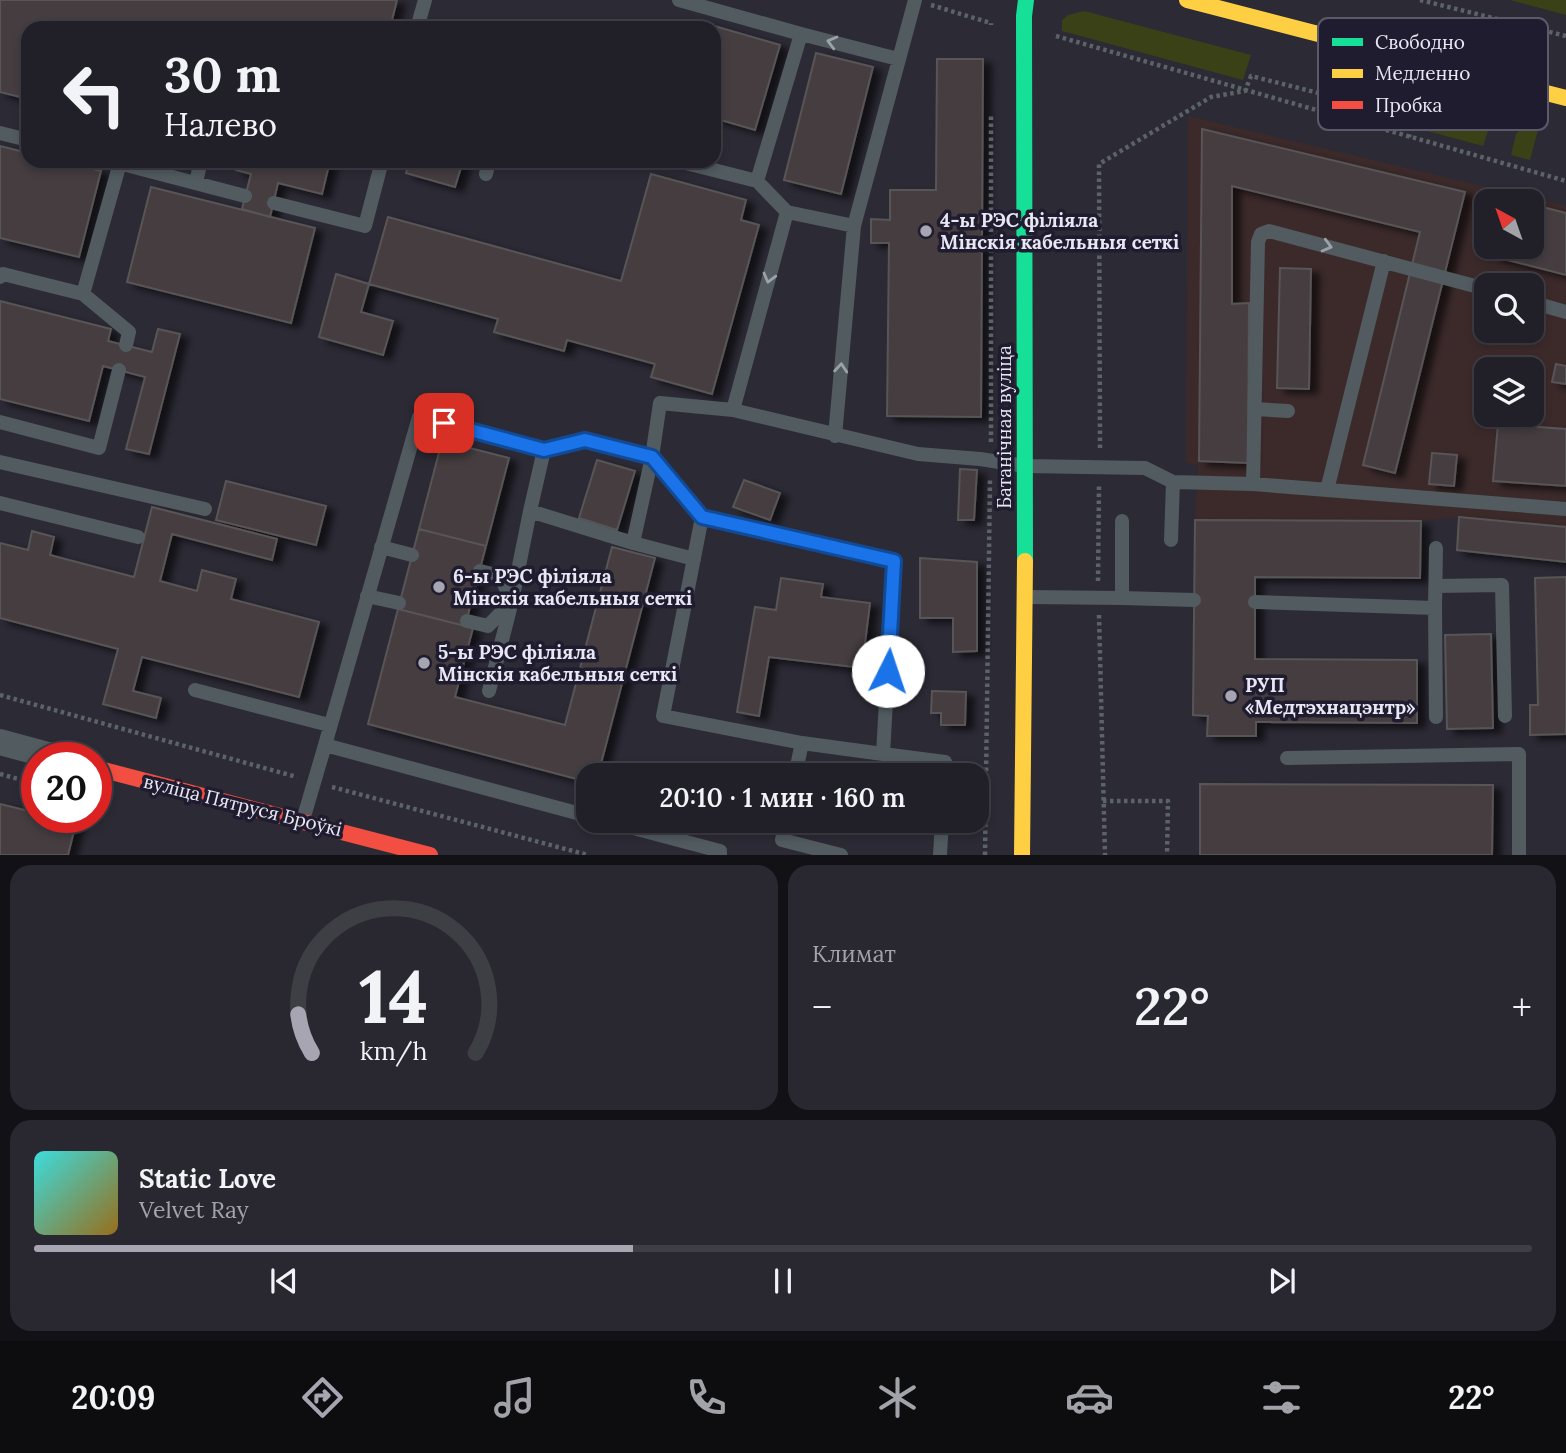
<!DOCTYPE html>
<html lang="ru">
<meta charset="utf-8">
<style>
:root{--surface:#212028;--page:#292830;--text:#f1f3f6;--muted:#a2a3a8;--line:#3e3e45;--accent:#a6a5b1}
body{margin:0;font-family:Lora,serif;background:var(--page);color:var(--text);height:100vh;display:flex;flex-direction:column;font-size:26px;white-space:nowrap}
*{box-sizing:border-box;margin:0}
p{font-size:23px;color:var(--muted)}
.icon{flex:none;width:38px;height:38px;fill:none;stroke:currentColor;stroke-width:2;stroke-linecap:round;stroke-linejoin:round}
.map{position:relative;height:855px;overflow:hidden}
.sheet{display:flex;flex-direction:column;gap:10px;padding:10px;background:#121216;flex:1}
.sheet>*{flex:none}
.banner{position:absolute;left:21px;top:21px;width:700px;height:147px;border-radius:21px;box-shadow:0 4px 10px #0003,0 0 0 2px var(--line);background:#212028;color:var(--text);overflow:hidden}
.needle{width:46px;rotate:320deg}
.fabs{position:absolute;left:1474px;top:189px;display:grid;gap:14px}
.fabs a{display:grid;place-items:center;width:70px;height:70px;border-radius:14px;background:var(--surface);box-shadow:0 4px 10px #0003,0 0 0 2px var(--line);font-size:35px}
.speed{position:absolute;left:21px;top:742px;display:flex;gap:14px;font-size:35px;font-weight:700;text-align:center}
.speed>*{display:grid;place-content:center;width:91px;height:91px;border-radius:50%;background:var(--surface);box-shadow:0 4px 10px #0003,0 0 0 2px var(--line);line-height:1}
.speed .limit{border:10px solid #d22;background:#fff;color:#111}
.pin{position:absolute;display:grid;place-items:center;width:60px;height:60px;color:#fff;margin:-30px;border-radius:14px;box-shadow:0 4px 10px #0006}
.me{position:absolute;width:77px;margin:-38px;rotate:4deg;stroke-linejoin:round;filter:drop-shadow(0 0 5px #0008)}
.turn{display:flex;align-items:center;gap:24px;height:147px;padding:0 28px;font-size:32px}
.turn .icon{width:91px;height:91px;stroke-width:2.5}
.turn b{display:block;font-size:49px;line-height:60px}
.big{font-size:52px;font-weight:600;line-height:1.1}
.sheet .tile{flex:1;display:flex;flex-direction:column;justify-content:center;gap:10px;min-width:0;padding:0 24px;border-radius:21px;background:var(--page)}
.sheet .dial{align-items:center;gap:0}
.dial svg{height:182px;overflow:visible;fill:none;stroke:var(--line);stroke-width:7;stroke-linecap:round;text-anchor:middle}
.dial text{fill:var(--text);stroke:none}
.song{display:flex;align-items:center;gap:21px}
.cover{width:84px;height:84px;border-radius:10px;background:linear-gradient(135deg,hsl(180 70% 55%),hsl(40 70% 35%))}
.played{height:7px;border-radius:4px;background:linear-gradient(90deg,var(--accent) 40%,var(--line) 40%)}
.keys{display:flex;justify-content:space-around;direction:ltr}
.heat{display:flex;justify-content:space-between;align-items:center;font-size:38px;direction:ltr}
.sheet .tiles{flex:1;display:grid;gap:10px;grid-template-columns:1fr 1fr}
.tile:last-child{grid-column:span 2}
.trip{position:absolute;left:576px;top:763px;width:413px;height:70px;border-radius:21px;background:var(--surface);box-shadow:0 4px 10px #0003,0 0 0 2px var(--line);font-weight:600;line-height:70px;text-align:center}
.tab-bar{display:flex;height:112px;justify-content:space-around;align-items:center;background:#0d0d10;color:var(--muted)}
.tab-bar .icon{width:49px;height:49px}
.tab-bar .active{color:var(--accent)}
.tab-bar b{font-size:32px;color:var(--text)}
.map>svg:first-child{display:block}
.commercial{fill:#3c2a2b;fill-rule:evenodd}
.green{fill:#3a4117}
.building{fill:#443e41;stroke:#595456;stroke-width:2;filter:url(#shadow)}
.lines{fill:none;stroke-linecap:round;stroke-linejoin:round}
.path{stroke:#5c6368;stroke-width:4.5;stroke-dasharray:3.5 3.5;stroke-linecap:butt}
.lane{stroke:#515b60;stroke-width:14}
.street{stroke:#515b60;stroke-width:26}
.fast{stroke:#16e098;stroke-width:16}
.slow{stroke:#ffcf43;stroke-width:16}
.jam{stroke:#f24e42;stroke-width:16}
.oneway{stroke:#9ca1aa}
.route-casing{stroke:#114b97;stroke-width:18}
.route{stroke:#1a73e8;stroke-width:12}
.poi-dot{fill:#a6a5b1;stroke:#201c2f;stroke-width:2.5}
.labels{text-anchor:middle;stroke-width:7;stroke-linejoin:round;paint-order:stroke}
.poi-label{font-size:19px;font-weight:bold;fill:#e8e7f4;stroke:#201c2f;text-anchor:start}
.street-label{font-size:19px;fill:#e8e7f4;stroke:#201c2f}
.key{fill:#201c2f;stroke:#5c596a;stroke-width:2}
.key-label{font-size:19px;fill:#e8e7f4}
</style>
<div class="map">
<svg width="1566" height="855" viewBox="0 0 1566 855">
<defs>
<filter id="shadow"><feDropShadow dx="8" dy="4.5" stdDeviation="3.5" flood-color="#0009"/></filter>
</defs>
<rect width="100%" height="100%" fill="#2c2a35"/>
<path class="commercial" d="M1188,116L1566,206V527L1459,517L1421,521L1195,520L1198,465L1186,463ZM1486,201H1531V247H1486ZM1486,285H1531V331H1486ZM1486,369H1531V415H1486Z"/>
<path class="green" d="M1510,0H1566V15Z
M1084,11L1251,55L1243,80L1062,31V20L1068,15Z
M1431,101L1488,118L1490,125L1483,146L1420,129Z
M1522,127L1538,130L1530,160L1511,155L1516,134Z"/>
<path class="building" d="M0,0H397L390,28H28V99L0,92Z
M704,23L780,45L755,130L714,118V28H703Z
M816,53L873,67L841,194L784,180Z
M937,59H983L981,417L887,416L889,243H871V219L890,220V190H936Z
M1202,129L1465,192L1395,473L1363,465L1420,232L1232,186V304L1249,303L1248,463L1199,461Z
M0,146L28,153V161H61L101,171L79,257L0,238Z
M238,161H330L322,194L278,183L270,217L242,209L251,174L236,170Z
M410,161H463L455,187L406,173Z
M651,174L746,200L741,220L759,225L712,394L651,377L655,364L567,340L564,351L494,332L498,319L369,284L388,217L621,281Z
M151,187L315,228L291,323L127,282Z
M1531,204L1566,213V275L1492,256L1495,247H1531Z
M1280,268L1311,269L1309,389L1277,388Z
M336,274L369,284L361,312L393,321L383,355L319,337Z
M0,301L111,329L108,341L152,352L158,329L180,334L149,454L126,449L145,377L103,366L89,421L0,399Z
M1556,364L1566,366V384L1552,382Z
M1498,424L1566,429V486L1493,481Z
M442,441L509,458L486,546L419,529Z
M1432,453L1457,455L1454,486L1429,484Z
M597,460L635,471L617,530L579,518Z
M960,469L977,470L974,520H958Z
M744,480L780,493L770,520L733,507Z
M226,481L326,506L316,545L216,520Z
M152,507L277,539L272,560L172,534L160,581L197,591L202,570L236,579L231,599L319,622L299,697L142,657L133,691L161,698L156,718L103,704L118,649L0,618V543L28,550L32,531L54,537L50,555L134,577Z
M1459,517L1566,527V562L1457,550Z
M1195,520L1421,521L1420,578L1255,577V659L1417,660V723L1256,722V736H1207L1208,716L1193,715Z
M419,529L486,546L465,626L398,609Z
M612,547L655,558L598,775H588V782L368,724L398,609L473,628L455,697L565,725Z
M920,558L977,562V651L953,652V618H920Z
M1566,577V734L1530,735V705H1538L1535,578Z
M781,578L823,584L821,597L870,603L862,668L769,657L759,716L737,712L755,607L776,610Z
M1491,634L1493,728L1447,729L1445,635Z
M932,691L966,692L965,725H941V713H931Z
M1200,784L1493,785L1492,855H1200Z
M0,804L37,813V817H53L76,823L68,855H0Z"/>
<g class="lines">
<path class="path" d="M1420,0L1566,36
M931,5L991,23V25
M1056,36L1566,181
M1370,126L1378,81
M991,442V115
M1100,448L1099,164L1211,97L1245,91L1251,76L1414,117L1409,137
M1098,581L1099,485
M1099,615L1105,855
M0,695L297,777
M0,774L37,784
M332,787L588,855
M1103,801H1168L1167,855
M985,855L990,479"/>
<path class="lane" d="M679,0L801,34
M417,28L425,0
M0,133L28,140
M111,161L245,196
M619,161H623
M678,161L757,181L787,212L854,226L835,436
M486,174L489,161
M757,181L801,34L898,59
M196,182L201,161
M274,203L365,226L382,161
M787,212L733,410L918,454L980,459L1025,466L1145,468L1173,482L1171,540
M854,226L915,0
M0,277L3,274L83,294L120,163
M83,294L129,332L126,345
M1531,302L1566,312
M1255,409L1288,411
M0,422L99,448L119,370
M544,450L530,511L633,543L652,457
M652,457L702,517L894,561L883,754L802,743L663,716L702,517
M0,462L205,509
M1173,482L1253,484L1566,509
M1253,484L1258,242L1261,234L1269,231L1486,289
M1327,490L1384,261
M0,503L138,537
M633,543L694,559
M381,547L412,555
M480,571L500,576L512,601
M1436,586L1502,585L1505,716
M367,596L399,603
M1027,597L1122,598V521
M1122,598L1194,600
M1255,602L1435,608L1436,548
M1435,608L1436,717
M467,621L488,626L511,602
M195,690L329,725
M489,691L512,601L530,511
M325,745L419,417L544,450L585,440L652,457L660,403L733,410
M883,754L945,762L944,775
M1287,758L1519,754V855
M795,775L802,743
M303,820L325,745L588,816
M607,821L720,851V855
M786,821L782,840L841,855
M940,855L942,821"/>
<path class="street" d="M0,742L59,758"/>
<path class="fast" d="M1025,561L1024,16L1026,0"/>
<path class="slow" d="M1187,0L1566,98
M1022,855L1025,561"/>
<path class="jam" d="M96,768L430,855"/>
</g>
<defs><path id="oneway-chevron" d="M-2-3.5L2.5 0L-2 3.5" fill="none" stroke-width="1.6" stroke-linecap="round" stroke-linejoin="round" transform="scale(1.75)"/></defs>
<g class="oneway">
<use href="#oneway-chevron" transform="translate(832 42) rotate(-165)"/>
<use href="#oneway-chevron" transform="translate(1327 246) rotate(15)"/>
<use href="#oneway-chevron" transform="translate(769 278) rotate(105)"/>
<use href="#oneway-chevron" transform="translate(841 368) rotate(-85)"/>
</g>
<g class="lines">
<defs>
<path id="route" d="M444,423L544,450L585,440L652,457L702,517L894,561L888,671"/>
</defs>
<use href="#route" class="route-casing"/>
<use href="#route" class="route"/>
</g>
<g class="poi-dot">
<circle cx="926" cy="231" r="7"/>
<circle cx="439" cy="587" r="7"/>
<circle cx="424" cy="663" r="7"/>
<circle cx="1231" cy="696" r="7"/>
</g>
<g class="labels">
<g class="poi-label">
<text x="940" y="227">4-ы РЭС філіяла<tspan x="940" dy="22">Мінскія кабельныя сеткі</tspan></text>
<text x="453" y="583">6-ы РЭС філіяла<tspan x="453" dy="22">Мінскія кабельныя сеткі</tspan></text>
<text x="438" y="659">5-ы РЭС філіяла<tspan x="438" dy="22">Мінскія кабельныя сеткі</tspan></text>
<text x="1245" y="692">РУП<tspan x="1245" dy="22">«Медтэхнацэнтр»</tspan></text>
</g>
<g class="street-label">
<text transform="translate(1004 427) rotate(-90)" y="7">Батанічная вуліца</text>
<text transform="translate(243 805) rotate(14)" y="7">вуліца Пятруся Броўкі</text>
</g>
</g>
<rect x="1318" y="18" width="230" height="112" rx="10" class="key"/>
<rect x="1332" y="38" width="31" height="8" fill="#16e098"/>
<rect x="1332" y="69" width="31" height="9" fill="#ffcf43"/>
<rect x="1332" y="101" width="31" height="8" fill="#f24e42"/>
<g class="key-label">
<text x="1375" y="49">Свободно</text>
<text x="1375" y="80">Медленно</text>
<text x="1375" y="112">Пробка</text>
</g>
</svg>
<div class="fabs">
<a><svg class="needle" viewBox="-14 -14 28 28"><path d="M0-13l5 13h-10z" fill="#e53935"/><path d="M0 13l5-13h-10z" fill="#a2a3a8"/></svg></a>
<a><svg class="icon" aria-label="search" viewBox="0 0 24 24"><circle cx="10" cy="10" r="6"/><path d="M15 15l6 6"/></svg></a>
<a><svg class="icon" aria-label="layers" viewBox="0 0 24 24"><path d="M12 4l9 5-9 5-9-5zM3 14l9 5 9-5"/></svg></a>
</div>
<div class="speed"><div class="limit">20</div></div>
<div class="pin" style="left:444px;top:423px;background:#d93025"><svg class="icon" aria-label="arrive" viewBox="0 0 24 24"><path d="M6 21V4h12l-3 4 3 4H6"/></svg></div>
<svg class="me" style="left:888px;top:671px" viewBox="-20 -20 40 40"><circle r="19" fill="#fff"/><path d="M0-13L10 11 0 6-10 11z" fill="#1a73e8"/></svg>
<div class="trip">20:10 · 1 мин · 160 m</div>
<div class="banner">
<div class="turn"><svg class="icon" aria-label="left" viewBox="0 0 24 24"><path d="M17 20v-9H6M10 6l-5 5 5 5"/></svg><div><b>30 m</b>Налево</div></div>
</div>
</div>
<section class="sheet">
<div class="tiles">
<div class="tile dial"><svg viewBox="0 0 100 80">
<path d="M14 69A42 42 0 1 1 86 69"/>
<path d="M14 69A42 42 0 0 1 8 52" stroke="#a6a5b1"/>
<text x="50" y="56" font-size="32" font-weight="700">14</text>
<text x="50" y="72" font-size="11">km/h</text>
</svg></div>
<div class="tile"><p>Климат</p>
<div class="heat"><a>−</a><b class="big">22°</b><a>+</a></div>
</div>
<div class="tile">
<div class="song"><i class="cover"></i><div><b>Static Love</b><p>Velvet Ray</p></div></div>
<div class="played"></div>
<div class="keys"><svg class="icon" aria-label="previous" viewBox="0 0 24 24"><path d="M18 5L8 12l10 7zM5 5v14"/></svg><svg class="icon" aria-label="pause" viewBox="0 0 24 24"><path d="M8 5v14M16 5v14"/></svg><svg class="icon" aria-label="next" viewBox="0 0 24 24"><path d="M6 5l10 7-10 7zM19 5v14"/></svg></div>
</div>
</div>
</section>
<nav class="tab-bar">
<b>20:09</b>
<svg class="icon active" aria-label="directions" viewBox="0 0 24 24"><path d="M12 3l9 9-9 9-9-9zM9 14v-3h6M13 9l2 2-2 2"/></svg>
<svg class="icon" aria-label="music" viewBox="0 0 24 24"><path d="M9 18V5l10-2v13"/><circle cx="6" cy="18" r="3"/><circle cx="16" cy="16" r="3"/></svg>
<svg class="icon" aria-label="phone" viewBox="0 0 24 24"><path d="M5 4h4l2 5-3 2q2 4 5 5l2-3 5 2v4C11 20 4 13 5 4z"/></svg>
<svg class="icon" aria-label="climate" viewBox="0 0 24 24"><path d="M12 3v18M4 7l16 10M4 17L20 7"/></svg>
<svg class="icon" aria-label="car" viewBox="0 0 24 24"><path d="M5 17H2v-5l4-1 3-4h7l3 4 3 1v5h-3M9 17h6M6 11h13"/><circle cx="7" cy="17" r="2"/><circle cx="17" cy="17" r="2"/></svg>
<svg class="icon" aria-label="filters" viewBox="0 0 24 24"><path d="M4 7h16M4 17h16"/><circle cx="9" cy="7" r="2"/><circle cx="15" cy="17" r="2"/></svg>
<b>22°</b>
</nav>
